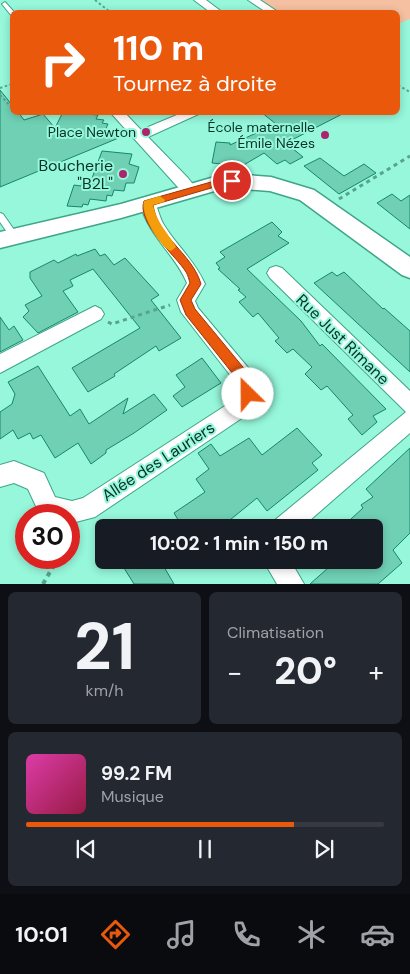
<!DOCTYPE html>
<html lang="fr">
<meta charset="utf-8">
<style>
:root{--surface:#171b24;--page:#242831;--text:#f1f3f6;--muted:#9ea1a6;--line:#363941;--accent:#ea580c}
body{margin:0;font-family:"DM Sans",sans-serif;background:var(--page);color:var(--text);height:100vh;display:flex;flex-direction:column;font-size:19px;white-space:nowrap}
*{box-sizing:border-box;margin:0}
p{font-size:16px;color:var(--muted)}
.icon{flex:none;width:28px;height:28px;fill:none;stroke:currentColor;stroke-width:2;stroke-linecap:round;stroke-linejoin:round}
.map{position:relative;height:584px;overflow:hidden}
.drawer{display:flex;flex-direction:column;gap:8px;padding:8px;background:#0d0f14;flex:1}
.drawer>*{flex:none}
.top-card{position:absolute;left:10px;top:10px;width:390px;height:105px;border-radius:8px;box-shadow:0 2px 8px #0003;background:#ea580c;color:#fff;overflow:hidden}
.speed{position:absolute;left:15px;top:504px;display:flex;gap:10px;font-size:25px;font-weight:700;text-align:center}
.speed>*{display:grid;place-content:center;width:65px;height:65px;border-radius:50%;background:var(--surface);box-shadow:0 2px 8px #0003;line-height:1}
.speed .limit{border:8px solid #d22;background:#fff;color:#111}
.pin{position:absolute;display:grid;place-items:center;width:42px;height:42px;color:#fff;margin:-21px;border:2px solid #fff;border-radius:50%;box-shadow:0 1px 5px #0007}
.me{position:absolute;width:55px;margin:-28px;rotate:337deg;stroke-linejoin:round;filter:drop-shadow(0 0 4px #0008)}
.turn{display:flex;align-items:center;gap:18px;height:105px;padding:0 20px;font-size:22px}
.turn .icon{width:65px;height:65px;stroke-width:2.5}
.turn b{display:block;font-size:35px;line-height:42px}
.big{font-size:38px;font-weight:800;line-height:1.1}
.drawer .card{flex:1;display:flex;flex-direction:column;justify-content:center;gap:8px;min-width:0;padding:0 18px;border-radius:8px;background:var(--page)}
.drawer .dial{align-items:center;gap:0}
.dial b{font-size:65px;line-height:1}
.song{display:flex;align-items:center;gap:15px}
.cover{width:60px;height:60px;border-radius:8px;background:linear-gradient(135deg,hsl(320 70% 55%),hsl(340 70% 35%))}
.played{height:5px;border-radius:2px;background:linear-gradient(90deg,var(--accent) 75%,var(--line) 75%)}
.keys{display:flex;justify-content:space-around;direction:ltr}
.heat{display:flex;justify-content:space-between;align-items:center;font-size:28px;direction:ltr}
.drawer .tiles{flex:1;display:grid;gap:8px;grid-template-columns:1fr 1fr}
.card:last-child{grid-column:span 2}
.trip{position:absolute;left:95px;top:519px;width:288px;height:50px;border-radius:8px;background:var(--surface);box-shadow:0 2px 8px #0003;font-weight:800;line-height:50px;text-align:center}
.tabs{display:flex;height:80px;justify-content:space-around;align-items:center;background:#090b0e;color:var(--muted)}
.tabs .icon{width:35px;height:35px}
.tabs .selected{color:var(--accent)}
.tabs b{font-size:22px;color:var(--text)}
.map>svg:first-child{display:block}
.green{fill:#f4c0a1}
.building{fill:#6fd0b4;stroke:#16866c}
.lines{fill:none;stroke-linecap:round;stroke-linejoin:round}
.service-casing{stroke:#40a489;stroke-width:2}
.minor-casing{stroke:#40a489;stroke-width:2}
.tertiary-casing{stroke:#40a489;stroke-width:3}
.path-far2{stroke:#58a38e;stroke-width:2;stroke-dasharray:2.5 2.5;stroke-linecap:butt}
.path-far1{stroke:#58a38e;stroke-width:3;stroke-dasharray:4 4;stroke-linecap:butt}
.path{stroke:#58a38e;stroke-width:4;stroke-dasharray:4.5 4.5;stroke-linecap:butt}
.service{fill:#fff;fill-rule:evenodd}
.minor{fill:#fff;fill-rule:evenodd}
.tertiary{fill:#fff;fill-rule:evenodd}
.route{fill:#ea580c;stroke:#983908}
.slow{fill:#f59e0b}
.poi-dot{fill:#aa256e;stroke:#96f7da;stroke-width:2}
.labels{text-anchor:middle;stroke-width:4;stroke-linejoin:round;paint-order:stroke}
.far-poi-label{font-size:14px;fill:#063228;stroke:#96f7da;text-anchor:end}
.poi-label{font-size:16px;fill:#063228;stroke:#96f7da;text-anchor:end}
.street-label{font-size:16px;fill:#063228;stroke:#96f7da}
</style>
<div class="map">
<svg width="410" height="584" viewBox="0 0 410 584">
<rect width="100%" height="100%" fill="#96f7da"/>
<path class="green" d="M255,0H410V19L398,24V12H275Z"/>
<path class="building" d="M0,90L12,105V112H18L24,120L43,114L55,128L63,112L98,115L96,119L104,120L102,123L108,124L104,133L121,137L0,187Z
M261,112H346L286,143L303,157L290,164L285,160L277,164L264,153L242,166L212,163L216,142L230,143V145L276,124Z
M102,151L132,154L129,164L139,167L134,183H126L124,191L114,190L112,196L107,195L106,201L90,199L88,205L83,204L82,207L67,206L74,185L81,186L83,180L91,181Z
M320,158L344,176L364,164L376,173L339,194L304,166Z
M392,194L401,201L410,195V229L377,203Z
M272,222L282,232L278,236L289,243L247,269L301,321L320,346L322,344L386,409L373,416L377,422L362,435L348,419L353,415L327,386L321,390L305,374L312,367L293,349L287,353L275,341L279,338L258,313L253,317L239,302L246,297L238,290L240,289L218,269L220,268L216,263L225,257L220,252Z
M95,249L100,256L105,254L114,265L125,258L159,295L151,300L181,338L159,351L156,346L114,374L115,376L88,392L72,368L140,328L93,269L70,280L73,286L63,291L78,312L38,333L23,317L29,311L25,305L42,296L30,278V272L54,260L58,263L76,254L77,256Z
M332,272L337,276L344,272L383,309L384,308L410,331V372L314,283Z
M0,317L9,330L14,326L23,340L0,352Z
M202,358L221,383L182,407L173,396L185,387L176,375Z
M38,366L70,416L80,409L89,424L128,398L123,414L154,394L167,410L134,433L106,450V453L91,464L78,443L55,458L41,435L33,439L30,433L18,439L13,430L0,439V412L12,404L15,394L8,382Z
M297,428L322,455L312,463L318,470L267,511L257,498L220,528H183L174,513L205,492L196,479L209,469L198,453L211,444L220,456L249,438L262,455Z
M410,448V533L393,550L402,563L378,584H310L337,560H374V528H341L363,508L361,505L373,497L366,489Z
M119,560H160L174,584H134Z"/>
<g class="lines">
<defs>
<path id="service" d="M5,2L14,12H12V15L10,14L2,4Z
M0,213L3,214L17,234L18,236L17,238H11L0,222Z"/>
<path id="minor" d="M194,0H206L222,12H210Z
M248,0H260L278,12H266Z
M110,112H124L141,130L184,112H203L148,137L188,178L198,191L195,195L190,196L185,195Z
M148,198L153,199C158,207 159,217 164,225C177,246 195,261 205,284L195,301L198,308L250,370L258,394L242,418L95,517L72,523H69V515H40L28,489L14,483L0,487V465L14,461L44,473L55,497L72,501L83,498L228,404L237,392L234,380L181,312L177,300L187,283C175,254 148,236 140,203L143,199Z
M276,266L282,268L410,391V433L301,528H272L275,520L406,412L270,278L267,273L270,268Z
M95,306L101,309L104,314L101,319L0,373V354Z
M263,560H290L304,584H277Z"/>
<path id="tertiary" d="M232,174L271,177L314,190L410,257V278L402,275L300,200L270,191L232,188L218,190L121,218L0,248V232L121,204L218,176Z"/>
</defs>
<use href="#service" class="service-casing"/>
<use href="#minor" class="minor-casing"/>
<use href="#tertiary" class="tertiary-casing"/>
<path class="path-far2" d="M95,0L110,12
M398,85L410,92
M0,88L12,84
M0,95L12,108
M17,112H21"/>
<path class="path-far1" d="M339,199L410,156
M108,322L112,324L170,305"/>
<path class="path" d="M69,539L74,531
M43,584L58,558"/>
<use href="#service" class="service"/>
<use href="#minor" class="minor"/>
<use href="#tertiary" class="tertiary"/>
</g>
<path class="route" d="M232,178L236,179V184L218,186L153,205C158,238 192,253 201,284L191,300L195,309L247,372L255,394L253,398L248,400L244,398L237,379L186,315L180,300L190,283C189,280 188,275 186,272C176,256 136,222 144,201L218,180Z"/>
<path class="slow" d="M160,196L165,200L164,202L153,205C156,222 168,233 176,247L171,251C159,247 140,212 144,201Z"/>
<g class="poi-dot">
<circle cx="146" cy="132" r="5"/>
<circle cx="325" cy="135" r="5"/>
<circle cx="123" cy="174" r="5"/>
</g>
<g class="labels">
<g class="far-poi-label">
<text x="315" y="132">École maternelle<tspan x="315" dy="16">Émile Nézes</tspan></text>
<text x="136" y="137">Place Newton</text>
</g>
<g class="poi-label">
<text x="113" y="171">Boucherie<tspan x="113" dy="18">"B2L"</tspan></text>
</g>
<g class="street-label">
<text transform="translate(343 339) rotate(44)" y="6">Rue Just Rimane</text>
<text transform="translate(158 461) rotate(-33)" y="6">Allée des Lauriers</text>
</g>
</g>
</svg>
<div class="speed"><div class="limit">30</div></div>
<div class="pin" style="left:232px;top:181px;background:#d93025"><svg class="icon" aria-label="arrive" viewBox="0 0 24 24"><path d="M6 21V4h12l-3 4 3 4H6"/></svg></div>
<svg class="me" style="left:248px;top:394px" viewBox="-20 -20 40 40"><circle r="19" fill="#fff"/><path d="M0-13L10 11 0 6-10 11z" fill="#ea580c"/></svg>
<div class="trip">10:02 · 1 min · 150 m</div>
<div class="top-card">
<div class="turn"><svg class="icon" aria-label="right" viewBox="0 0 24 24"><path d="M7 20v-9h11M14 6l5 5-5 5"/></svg><div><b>110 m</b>Tournez à droite</div></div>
</div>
</div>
<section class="drawer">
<div class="tiles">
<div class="card dial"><b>21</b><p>km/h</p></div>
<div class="card"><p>Climatisation</p>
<div class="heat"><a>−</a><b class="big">20°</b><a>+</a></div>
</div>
<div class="card">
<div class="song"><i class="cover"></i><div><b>99.2 FM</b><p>Musique</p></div></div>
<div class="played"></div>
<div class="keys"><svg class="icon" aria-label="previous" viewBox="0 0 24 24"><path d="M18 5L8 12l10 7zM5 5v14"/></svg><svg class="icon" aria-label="pause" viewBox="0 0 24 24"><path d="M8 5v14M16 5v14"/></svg><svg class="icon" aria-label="next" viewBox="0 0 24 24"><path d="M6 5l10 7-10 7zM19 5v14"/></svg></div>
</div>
</div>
</section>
<nav class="tabs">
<b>10:01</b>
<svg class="icon selected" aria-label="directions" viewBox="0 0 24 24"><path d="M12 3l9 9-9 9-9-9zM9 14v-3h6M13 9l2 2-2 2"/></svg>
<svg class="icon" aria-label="music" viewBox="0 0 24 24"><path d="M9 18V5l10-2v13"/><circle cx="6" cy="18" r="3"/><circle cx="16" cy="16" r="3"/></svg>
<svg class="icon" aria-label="phone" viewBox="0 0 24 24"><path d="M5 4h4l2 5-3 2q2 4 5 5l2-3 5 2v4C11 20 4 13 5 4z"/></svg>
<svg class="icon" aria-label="climate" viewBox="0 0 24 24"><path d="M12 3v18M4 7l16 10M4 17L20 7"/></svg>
<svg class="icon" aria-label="car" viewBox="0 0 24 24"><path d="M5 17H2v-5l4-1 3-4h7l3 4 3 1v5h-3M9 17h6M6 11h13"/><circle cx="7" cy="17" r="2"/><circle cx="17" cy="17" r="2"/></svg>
</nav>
